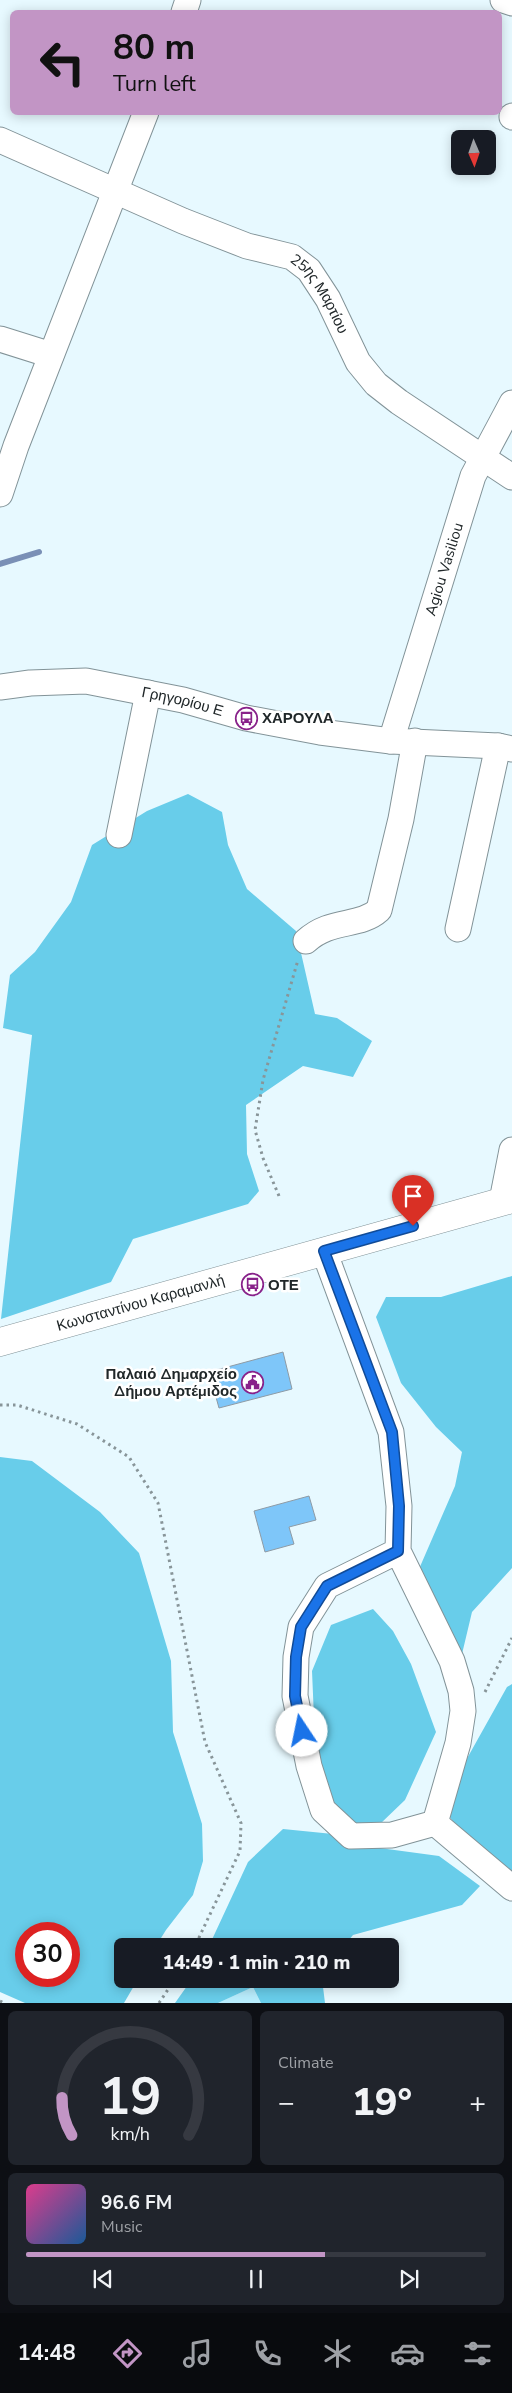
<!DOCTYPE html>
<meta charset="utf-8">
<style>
:root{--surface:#171b24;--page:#20242c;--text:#f1f3f6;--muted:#9ea1a6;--line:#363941;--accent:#c295c5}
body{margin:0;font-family:"Nunito Sans",sans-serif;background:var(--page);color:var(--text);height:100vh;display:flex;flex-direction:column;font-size:19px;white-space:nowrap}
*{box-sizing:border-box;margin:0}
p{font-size:16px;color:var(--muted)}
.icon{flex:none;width:28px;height:28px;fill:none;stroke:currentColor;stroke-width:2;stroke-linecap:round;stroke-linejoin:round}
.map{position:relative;height:2003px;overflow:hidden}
.details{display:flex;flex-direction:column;gap:8px;padding:8px;background:#0d0f14;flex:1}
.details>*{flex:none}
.guide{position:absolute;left:10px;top:10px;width:492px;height:105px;border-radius:8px;box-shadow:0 2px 12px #0003;background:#c295c5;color:#111;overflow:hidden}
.needle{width:32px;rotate:178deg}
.tools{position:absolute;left:451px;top:130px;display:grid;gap:10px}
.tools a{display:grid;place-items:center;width:45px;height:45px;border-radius:8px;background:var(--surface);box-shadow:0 2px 12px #0003;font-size:25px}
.speed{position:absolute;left:15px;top:1922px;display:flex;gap:10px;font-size:25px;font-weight:700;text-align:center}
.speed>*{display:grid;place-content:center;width:65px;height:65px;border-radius:50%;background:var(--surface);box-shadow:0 2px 12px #0003;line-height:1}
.speed .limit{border:8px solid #d22;background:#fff;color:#111}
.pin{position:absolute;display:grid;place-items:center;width:42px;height:42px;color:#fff;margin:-51px -21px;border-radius:50% 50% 50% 0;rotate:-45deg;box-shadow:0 0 5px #0007}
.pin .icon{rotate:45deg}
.me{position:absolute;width:55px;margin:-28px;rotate:349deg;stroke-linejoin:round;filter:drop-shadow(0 0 4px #0008)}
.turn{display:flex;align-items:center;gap:18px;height:105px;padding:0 20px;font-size:22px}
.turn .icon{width:65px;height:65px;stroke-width:2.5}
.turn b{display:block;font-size:35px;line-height:42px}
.big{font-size:38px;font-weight:800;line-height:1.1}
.details .widget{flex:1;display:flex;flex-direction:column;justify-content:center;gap:8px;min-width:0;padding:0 18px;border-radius:8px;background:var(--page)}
.details .dial{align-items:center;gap:0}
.dial svg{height:130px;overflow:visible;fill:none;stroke:var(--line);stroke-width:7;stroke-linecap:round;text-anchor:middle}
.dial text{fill:var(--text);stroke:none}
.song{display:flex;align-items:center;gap:15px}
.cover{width:60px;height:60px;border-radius:8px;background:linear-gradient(135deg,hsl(330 70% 55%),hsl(210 70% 35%))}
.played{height:5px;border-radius:2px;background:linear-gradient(90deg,var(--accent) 65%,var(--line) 65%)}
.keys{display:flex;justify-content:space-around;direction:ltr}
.heat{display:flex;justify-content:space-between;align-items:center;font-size:28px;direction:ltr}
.details .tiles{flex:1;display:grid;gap:8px;grid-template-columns:1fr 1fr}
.widget:last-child{grid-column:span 2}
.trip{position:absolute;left:114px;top:1938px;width:285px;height:50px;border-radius:8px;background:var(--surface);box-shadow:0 2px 12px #0003;font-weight:800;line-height:50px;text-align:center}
.menu{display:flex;height:80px;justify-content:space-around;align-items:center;background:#090b0e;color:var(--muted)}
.menu .icon{width:35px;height:35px}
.menu .current{color:var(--accent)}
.menu b{font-size:22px;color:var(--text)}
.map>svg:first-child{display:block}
.green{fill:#b9edfd}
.forest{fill:#68cdea;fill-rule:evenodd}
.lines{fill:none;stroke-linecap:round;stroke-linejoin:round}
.stream{stroke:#7a90b6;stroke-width:6}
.building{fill:#7ec6f9;stroke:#8e9ba5}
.minor-casing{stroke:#829398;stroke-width:27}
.major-casing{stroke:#829398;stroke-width:29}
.path{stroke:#889599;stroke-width:3;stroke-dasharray:2.5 4;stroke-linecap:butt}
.minor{stroke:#fff;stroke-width:25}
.major{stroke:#fff;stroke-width:28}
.route-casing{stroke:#114b97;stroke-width:12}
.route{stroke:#1a73e8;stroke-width:9}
.labels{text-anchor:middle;stroke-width:5;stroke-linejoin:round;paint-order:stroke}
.street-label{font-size:15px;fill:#202729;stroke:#fff}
.poi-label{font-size:15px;font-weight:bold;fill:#202729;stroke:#fff;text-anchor:start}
</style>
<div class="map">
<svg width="512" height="2003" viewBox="0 0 512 2003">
<rect width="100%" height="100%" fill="#e7f9ff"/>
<path class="green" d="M253,1987L261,2003H218Z"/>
<path class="forest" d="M188,794L222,812L228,845L247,889L296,931L315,1014L337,1018L372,1041L353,1077L303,1066L246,1105L247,1154L259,1191L248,1204L133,1239L111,1282L1,1319L32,1035L3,1028L10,975L35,952L71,902L92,845L147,811Z
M512,1276V1568L472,1612L462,1654L419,1569L455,1486L462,1452L436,1427L401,1383L376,1317L386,1297H441Z
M0,1457L32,1461L100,1512L139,1553L171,1661L173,1732L202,1824L203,1861L193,1895L166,1930L156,1946H122V1979H138L124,2003H25L0,1992ZM26,1934H69V1976H26Z
M373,1609L393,1631L411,1664L436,1732L405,1800L380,1824L341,1828L328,1800L315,1741L312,1671L331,1625Z
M512,1684V1874L463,1835L441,1805L507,1687Z
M283,1829L333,1834L350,1844L439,1856L480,1886L462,1905L353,1935L344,1946H209L248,1862Z
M192,1979H322L325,2003H261L253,1987L218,2003H175Z"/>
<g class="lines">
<path class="stream" d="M0,564L39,552"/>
</g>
<path class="building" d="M283,1352L292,1389L219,1408L209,1372Z
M309,1496L316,1520L289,1527L294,1544L265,1552L254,1511Z"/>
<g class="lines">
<defs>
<g id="minor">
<path d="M503,0L512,3"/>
<path d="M184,12L188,0"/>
<path d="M512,116V117"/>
<path id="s1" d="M0,140L183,221L247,246L292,257L309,270L328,299L358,362L376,384L399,402L512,477"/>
<path d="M0,339L51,355"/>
<path d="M0,494L16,446L146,112"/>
<path id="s2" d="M0,687L30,683L86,681L183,700L246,718L320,732L391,741L498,746L512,749"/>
<path id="s3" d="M391,741L473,476L512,403"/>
<path d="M119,835L148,693"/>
<path d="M458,929L498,746"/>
<path d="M306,941C331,918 359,928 379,910L401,819L415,741"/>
<path d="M502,1201L512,1150"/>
<path d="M324,1251L391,1432L399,1506L398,1551L452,1661L461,1691L463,1711L458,1743L435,1823L392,1835L351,1836L323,1810L309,1766L295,1696L296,1657L301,1627L327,1586L398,1551"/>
<path d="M435,1823L512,1888"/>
</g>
<g id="major">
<path id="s4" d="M0,1342L512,1199"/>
</g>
</defs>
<use href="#minor" class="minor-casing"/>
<use href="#major" class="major-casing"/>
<path class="path" d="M279,1196L263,1158L255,1130L263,1080L298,960
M0,1405H17L77,1424L129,1457L158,1503L205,1742L241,1823L240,1851L195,1946
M485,1692L512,1638
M0,2001L4,2003
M159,2003L175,1979"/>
<use href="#minor" class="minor"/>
<use href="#major" class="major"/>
</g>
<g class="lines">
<defs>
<path id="route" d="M302,1731L295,1696L296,1657L301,1627L327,1586L398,1551L399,1506L392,1432L324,1251L413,1226"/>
</defs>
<use href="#route" class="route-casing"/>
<use href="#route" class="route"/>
</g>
<defs>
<symbol id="bus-ring" viewBox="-11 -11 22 22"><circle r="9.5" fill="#fff" stroke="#88228a" stroke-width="1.5"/><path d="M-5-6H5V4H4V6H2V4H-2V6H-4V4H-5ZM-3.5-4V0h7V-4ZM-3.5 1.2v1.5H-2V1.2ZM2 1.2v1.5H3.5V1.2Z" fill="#88228a"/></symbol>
<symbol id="civic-ring" viewBox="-11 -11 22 22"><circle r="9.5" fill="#fff" stroke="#88228a" stroke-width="1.5"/><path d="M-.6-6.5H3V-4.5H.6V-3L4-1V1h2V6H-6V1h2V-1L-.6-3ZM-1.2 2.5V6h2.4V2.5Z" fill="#88228a"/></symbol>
</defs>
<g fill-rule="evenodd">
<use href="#bus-ring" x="234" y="706" width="25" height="25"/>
<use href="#bus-ring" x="240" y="1272" width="25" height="25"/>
<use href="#civic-ring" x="240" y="1370" width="25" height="25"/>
</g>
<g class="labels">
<g class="street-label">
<text dy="5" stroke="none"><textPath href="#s1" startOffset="362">25ης Μαρτίου</textPath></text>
<text dy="5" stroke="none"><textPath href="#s3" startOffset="180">Agiou Vasiliou</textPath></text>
<text dy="5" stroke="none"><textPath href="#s2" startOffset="185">Γρηγορίου Ε</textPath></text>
<text dy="5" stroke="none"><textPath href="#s4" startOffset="146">Κωνσταντίνου Καραμανλή</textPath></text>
</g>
<g class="poi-label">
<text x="262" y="723">ΧΑΡΟΥΛΑ</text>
<text x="268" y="1290">ΟΤΕ</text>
<text x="237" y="1379" text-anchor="end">Παλαιό Δημαρχείο<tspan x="237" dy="17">Δήμου Αρτέμιδος</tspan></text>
</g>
</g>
</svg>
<div class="tools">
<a><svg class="needle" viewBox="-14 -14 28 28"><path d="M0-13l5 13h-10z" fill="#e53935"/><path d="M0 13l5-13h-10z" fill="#9ea1a6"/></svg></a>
</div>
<div class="speed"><div class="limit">30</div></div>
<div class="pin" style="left:413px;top:1226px;background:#d93025"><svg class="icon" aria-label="arrive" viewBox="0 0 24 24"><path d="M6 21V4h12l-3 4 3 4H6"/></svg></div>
<svg class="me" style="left:302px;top:1731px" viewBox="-20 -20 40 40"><circle r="19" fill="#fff"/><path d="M0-13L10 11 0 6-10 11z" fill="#1a73e8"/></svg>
<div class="trip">14:49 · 1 min · 210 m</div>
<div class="guide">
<div class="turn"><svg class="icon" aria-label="left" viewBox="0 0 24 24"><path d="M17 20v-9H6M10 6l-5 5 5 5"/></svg><div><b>80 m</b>Turn left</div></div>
</div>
</div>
<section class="details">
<div class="tiles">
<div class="widget dial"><svg viewBox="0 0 100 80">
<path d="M14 69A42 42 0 1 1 86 69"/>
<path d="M14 69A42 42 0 0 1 8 46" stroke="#c295c5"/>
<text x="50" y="56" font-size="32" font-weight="700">19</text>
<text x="50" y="72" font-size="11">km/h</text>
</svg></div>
<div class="widget"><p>Climate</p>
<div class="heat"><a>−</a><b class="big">19°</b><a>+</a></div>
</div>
<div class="widget">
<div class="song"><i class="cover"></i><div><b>96.6 FM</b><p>Music</p></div></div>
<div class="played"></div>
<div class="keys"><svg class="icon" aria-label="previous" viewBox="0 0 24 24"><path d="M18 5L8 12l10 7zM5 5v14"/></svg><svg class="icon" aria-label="pause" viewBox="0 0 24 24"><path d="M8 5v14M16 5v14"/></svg><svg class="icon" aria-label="next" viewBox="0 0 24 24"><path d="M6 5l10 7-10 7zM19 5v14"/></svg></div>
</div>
</div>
</section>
<nav class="menu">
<b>14:48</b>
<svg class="icon current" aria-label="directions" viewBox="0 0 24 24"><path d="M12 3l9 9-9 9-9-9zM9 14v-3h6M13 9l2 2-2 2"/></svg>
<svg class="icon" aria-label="music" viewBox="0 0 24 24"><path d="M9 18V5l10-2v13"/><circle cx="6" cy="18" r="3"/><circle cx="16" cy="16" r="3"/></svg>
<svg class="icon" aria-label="phone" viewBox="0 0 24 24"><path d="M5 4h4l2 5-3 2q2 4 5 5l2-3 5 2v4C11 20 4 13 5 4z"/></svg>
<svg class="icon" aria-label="climate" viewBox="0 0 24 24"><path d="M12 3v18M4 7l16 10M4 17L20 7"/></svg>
<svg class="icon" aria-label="car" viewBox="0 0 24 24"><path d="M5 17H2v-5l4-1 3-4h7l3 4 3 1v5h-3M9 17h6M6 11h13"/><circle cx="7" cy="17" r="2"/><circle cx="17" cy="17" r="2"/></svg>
<svg class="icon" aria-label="filters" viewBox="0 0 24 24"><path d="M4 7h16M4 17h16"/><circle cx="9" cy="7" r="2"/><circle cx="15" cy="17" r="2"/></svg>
</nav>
